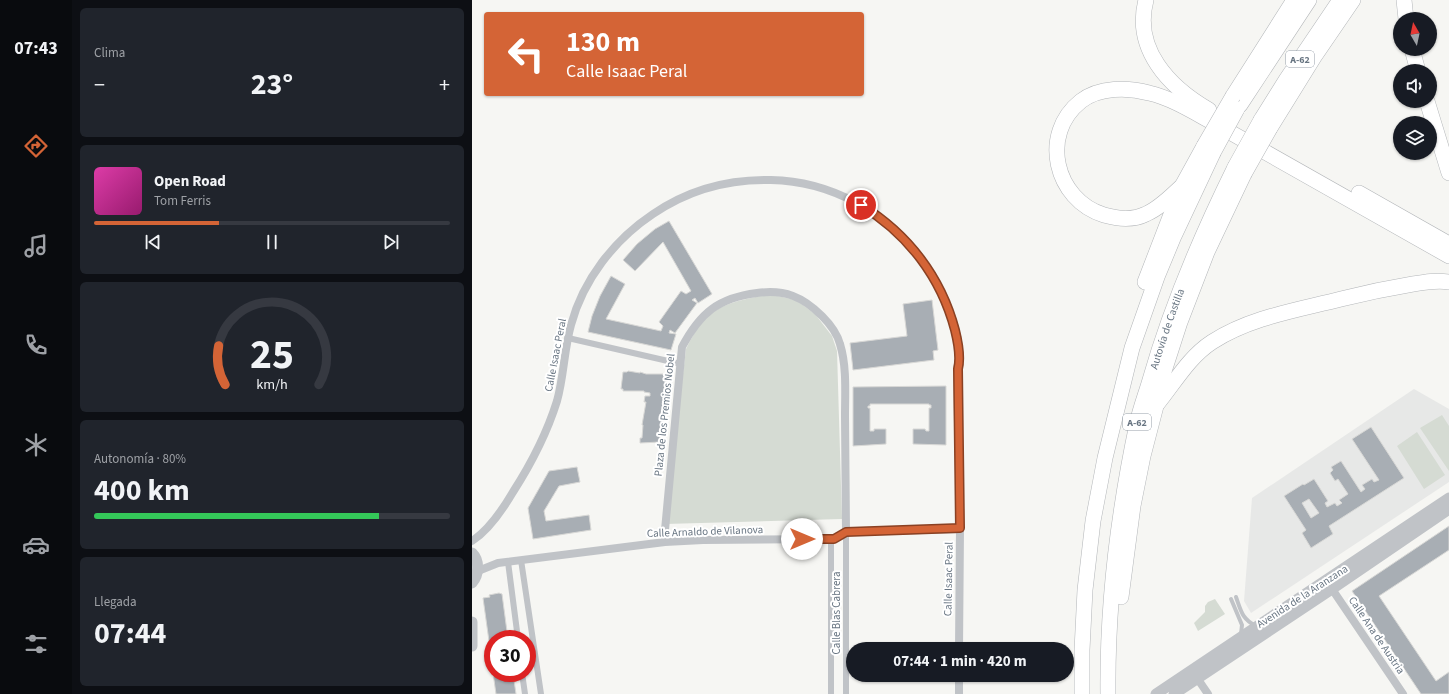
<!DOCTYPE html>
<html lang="es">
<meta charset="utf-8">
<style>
:root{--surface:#171b24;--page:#20242c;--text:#f1f3f6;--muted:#9ea1a6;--line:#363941;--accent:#d46436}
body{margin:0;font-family:"Source Sans 3",sans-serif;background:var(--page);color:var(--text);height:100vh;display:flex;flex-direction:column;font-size:15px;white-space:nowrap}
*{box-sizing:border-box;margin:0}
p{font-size:13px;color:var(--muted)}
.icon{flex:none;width:22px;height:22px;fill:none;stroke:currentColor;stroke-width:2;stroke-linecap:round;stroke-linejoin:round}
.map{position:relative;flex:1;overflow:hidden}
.drawer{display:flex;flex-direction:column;gap:8px;padding:8px;background:#0d0f14;width:400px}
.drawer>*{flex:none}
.banner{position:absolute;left:12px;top:12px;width:380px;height:84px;border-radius:4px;box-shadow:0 1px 3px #0004;background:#d46436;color:#fff;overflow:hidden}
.needle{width:26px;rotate:351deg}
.fabs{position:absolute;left:921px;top:12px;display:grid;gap:8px}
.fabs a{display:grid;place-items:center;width:44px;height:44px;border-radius:50%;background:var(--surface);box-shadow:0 1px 3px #0004;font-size:20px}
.speed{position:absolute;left:12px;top:630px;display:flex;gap:8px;font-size:20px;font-weight:700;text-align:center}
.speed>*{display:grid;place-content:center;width:52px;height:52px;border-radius:50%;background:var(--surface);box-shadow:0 1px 3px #0004;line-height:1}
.speed .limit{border:6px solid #d22;background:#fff;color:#111}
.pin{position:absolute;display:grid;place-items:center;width:34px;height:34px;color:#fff;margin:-17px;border:2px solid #fff;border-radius:50%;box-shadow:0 1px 4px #0007}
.me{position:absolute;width:44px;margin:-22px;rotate:90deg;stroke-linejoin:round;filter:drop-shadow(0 0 3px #0008)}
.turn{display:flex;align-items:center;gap:14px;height:84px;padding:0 16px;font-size:18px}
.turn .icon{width:52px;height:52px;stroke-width:2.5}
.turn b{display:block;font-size:28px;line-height:34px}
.big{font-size:30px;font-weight:700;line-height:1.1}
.drawer .tile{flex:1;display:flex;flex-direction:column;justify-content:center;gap:6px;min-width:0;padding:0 14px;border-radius:6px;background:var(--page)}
.drawer .dial{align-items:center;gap:0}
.dial svg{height:104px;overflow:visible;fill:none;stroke:var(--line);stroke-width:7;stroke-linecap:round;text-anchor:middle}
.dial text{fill:var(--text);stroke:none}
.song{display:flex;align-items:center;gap:12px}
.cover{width:48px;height:48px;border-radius:6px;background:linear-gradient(135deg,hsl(320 70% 55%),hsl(320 70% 35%))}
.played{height:4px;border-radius:2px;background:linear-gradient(90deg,var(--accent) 35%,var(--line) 35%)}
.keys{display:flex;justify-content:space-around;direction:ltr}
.heat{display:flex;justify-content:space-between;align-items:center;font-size:22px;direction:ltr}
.charge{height:6px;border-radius:3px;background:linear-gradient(90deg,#34c759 80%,var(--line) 0)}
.trip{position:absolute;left:374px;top:642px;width:228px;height:40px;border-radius:20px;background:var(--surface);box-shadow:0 1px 3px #0004;font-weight:700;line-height:40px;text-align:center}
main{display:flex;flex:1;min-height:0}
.dock{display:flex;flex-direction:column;width:72px;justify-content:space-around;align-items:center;background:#090b0e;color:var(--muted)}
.dock .icon{width:28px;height:28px}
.dock .selected{color:var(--accent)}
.dock b{font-size:18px;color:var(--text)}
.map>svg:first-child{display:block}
.built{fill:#e7e8e7}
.green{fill:#d5dbd3}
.building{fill:#a8aeb4;stroke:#d8d8d6;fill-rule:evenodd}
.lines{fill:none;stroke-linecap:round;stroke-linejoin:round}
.motorway-casing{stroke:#b3b6b9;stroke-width:16}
.service{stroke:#c0c3c7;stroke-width:4}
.pedestrian{stroke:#c0c3c7;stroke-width:6}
.minor{stroke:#c0c3c7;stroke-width:8}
.tertiary{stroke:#c0c3c7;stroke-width:11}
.motorway{stroke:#fff;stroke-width:15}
.motorway-bridge-casing{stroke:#b3b6b9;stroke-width:16;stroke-linecap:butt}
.motorway-bridge{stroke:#fff;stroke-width:15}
.route-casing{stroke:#8a4123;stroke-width:10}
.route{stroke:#d46436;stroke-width:7}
.labels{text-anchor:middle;stroke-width:4;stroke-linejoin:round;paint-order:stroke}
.shield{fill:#fff;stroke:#959ea8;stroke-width:1}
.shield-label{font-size:10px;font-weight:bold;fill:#687582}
.street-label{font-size:11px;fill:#687582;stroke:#fff}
</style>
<main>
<nav class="dock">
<b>07:43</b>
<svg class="icon selected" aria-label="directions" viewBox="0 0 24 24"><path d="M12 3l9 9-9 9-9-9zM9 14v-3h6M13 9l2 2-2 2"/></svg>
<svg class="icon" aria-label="music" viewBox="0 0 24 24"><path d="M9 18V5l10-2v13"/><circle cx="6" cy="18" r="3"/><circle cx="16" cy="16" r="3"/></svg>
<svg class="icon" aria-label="phone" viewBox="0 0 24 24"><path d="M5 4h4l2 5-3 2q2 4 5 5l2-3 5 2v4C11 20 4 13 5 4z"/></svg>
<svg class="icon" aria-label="climate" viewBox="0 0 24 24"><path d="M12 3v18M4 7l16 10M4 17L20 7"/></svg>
<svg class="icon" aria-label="car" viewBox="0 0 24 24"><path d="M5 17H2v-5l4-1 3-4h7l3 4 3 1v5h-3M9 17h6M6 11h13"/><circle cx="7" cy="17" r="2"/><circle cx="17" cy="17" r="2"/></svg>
<svg class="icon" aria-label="filters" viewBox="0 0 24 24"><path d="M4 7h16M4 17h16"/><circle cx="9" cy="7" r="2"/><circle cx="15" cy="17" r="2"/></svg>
</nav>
<section class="drawer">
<div class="tile"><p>Clima</p>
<div class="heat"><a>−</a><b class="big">23°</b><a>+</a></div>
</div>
<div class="tile">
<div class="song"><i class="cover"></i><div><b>Open Road</b><p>Tom Ferris</p></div></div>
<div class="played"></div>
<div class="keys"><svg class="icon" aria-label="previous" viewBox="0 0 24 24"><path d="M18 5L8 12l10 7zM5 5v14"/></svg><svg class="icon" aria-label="pause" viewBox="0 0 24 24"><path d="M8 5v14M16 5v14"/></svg><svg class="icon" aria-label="next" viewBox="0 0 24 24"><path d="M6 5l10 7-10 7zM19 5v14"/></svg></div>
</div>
<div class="tile dial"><svg viewBox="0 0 100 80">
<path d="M14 69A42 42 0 1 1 86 69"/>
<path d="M14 69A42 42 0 0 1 9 39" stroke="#d46436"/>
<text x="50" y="56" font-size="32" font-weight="700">25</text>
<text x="50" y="72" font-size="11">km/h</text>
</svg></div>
<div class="tile"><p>Autonomía · 80%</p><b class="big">400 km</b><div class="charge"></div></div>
<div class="tile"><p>Llegada</p><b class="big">07:44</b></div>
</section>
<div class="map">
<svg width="977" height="694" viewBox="0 0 977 694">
<rect width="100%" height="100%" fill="#f6f6f3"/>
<path class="built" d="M942,389L977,409V482L779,613L772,601L780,498Z"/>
<path class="green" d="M296,294L324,300L343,314L360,336L365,351L370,519L193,524L214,349C235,305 252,304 296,294Z
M970,415L977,426V471L948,428Z
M945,432L973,475L952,489L925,446Z
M743,599L753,614L726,631L722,623L733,612V606L736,602Z"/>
<path class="building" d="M197,221L240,294L226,303L223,298L220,300L225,303L203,333L198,330L197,333L204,334L199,350L116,332L120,316L128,296L139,276L153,284L134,319L189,331L191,326L187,322L209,291L214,294L219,291L191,242L163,271L151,260L165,244L183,229Z
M460,300L466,350L461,351L462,360L381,370L378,343L435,336L431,304Z
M156,371L168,373V372L174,374H191V375H195V385L194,384L193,390H195L192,410H191V424H189V432H190L189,436H188V442L168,443V438H170L171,425H170L174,402H172L173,396H178V393L172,392V391H151V389H149L151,372H155Z
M474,386V445L441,444V429H453L454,431H457V408H459V405H457V404H398V406H396V408H398V431H402V429H414V444L381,446V387Z
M899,427L932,478L857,526L861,534L839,548L830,533L834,530L812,496L831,484L832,485L842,479L856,501L853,503L855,507L863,503L865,506L870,503L867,500L876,494L866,479L863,481L858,473L861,470L859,467L869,461L889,492L893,489L890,485L900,479L902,482L907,480L880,439ZM837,499L847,513L839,518L830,503Z
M105,467L108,482L87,486L72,511L74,521L117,515L119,530L61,539L56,508L77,471Z
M977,526V550L907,596L964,681L977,672V694H949L880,591Z
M27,593L30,594L36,639H21V670L11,598L18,597L17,595Z
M21,673H41L44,694H24Z"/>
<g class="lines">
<defs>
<g id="motorway">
<path d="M674,0C661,49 697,87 737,110"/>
<path d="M932,0L934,19"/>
<path d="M940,49L946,71"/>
<path d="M761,96L822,0"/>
<path d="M955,101L977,173"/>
<path d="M768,105L837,0"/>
<path d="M789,120L814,80L868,0"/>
<path d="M798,128L842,57L881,0"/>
<path d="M710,186C699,196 688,208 674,214C662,220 646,219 632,215C583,200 567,134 609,101C627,87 656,87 677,93C699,98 720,111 740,122L977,256"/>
<path d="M887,193L977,244"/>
<path d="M673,282L710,186L732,146"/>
<path d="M686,403C703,382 717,357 740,342C779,317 826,310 869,299C893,293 917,288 941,284C953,282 965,280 977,282"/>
<path d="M649,597L661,506L671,456L684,406L686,390L708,322L735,252L772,174"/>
<path d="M610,694V650L613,590L621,521L633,458L660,348L685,277L702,236L741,153"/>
<path id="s1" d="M636,694C635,602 646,514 665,424C668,409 674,394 678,380C699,306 729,236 763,167"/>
</g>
</defs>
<use href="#motorway" class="motorway-casing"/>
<path class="service" d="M764,597C769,611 770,619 784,626
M759,599L770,625L769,634"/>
<path class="pedestrian" d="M96,338L209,364
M49,560L69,694
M36,562L46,639
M50,673L53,694
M359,694V539
M374,694V532"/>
<path class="minor" d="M0,541C17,530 31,509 41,492C59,464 75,433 85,401C92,376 92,350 99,325C111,280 142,240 181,214C216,190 256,179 299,180C358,181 415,212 450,260C468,284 495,340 485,369L488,529L487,649
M193,542V530L210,347C228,313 246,298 285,293C313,289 331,297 350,316C358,324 365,333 368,344C375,367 373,393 373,416C373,455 374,493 374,532
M6,571L26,563L193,542L231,540L362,539L374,532L488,529
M860,589L931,694
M487,675V694
M723,675L736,694"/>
<path class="tertiary" d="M0,553C8,561 7,575 0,583
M0,622V646
M684,694L977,498
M702,694L860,589L977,509"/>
<use href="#motorway" class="motorway"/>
<defs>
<path id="motorway-bridge" d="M732,146L761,96
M741,153L765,109
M763,167L789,120
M772,174L798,128"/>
</defs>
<use href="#motorway-bridge" class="motorway-bridge-casing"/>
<use href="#motorway-bridge" class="motorway-bridge"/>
</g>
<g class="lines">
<defs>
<path id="route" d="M330,539H362L374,532L488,528L486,369C489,357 486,342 483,330C469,277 436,234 389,205"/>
</defs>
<use href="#route" class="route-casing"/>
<use href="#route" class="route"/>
</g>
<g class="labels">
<g class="shield">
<rect x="814" y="51" width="28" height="16" rx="3"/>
<rect x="651" y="414" width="28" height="16" rx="3"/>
</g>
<g class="shield-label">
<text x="828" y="63">A-62</text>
<text x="665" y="426">A-62</text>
</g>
<g class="street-label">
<text dy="4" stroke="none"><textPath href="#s1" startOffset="372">Autovía de Castilla</textPath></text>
<text transform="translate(83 355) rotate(-79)" y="4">Calle Isaac Peral</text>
<text transform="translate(192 415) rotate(-84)" y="4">Plaza de los Premios Nobel</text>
<text transform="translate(233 531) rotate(-2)" y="4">Calle Arnaldo de Vilanova</text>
<text transform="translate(476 579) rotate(-89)" y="4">Calle Isaac Peral</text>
<text transform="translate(830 596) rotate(-33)" y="4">Avenida de la Aranzana</text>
<text transform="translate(364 613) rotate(-90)" y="4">Calle Blas Cabrera</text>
<text transform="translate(905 635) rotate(56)" y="4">Calle Ana de Austria</text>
</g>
</g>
</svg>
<div class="fabs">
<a><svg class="needle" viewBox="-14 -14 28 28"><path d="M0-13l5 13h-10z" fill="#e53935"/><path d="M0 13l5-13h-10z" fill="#9ea1a6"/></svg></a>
<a><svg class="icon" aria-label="sound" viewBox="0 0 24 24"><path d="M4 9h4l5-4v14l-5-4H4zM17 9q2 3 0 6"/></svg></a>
<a><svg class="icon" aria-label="layers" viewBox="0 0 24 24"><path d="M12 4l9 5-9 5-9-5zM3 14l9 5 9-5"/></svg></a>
</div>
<div class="speed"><div class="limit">30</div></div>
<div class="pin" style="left:389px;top:205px;background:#d93025"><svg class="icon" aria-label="arrive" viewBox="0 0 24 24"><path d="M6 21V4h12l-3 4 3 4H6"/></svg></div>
<svg class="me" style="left:330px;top:539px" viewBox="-20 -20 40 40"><circle r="19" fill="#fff"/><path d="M0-13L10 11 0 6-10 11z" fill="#d46436"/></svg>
<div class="trip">07:44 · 1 min · 420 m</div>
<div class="banner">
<div class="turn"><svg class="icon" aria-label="left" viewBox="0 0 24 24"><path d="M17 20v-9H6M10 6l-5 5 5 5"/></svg><div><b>130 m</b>Calle Isaac Peral</div></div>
</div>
</div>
</main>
